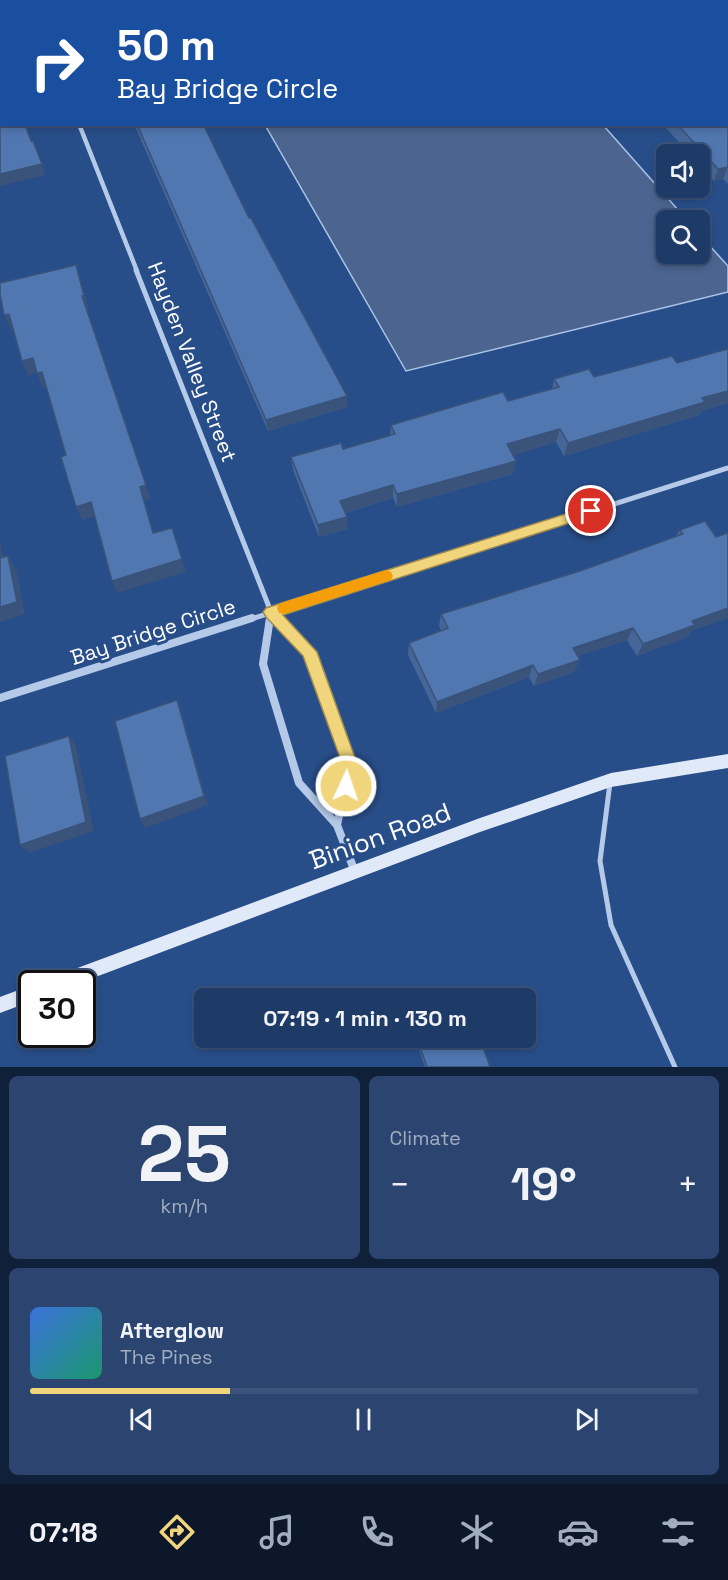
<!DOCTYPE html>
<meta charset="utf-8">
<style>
:root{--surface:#1e3a67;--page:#2b4570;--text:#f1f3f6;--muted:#a1adc0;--line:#3c547b;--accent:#f1d57c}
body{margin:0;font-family:"Space Grotesk",sans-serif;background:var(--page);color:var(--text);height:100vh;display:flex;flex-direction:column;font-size:22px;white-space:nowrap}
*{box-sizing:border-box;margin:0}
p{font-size:20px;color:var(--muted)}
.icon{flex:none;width:33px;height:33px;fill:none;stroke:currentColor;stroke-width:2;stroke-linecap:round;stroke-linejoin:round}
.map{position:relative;height:1067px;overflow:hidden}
.details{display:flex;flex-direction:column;gap:9px;padding:9px;background:#102039;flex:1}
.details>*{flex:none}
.banner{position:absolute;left:0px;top:0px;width:729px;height:126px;box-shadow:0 3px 9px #0003,0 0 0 2px var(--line);background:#1a4fa0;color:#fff;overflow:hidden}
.controls{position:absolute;left:656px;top:144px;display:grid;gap:12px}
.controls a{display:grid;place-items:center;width:54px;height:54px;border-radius:9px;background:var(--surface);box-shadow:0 3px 9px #0003,0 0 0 2px var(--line);font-size:30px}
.speed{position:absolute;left:18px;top:970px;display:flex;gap:12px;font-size:30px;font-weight:700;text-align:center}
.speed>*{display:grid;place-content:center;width:78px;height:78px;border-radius:50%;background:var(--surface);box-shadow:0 3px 9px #0003,0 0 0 2px var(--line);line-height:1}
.speed .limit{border:3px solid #111;border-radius:9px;background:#fff;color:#111}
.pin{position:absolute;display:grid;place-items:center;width:51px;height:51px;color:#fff;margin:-26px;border:3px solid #fff;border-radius:50%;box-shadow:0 2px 6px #0007}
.me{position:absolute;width:66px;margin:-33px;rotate:3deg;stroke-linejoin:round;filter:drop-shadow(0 0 4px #0008)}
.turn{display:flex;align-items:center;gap:21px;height:126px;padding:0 18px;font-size:27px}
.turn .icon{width:78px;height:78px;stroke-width:2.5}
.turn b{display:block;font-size:42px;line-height:51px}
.big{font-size:45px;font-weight:700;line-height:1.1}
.details .tile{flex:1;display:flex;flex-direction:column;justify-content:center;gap:9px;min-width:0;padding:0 21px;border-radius:9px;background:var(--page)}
.details .dial{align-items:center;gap:0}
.dial b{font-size:78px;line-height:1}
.song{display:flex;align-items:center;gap:18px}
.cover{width:72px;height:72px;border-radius:9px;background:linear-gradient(135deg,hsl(220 70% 55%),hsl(160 70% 35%))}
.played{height:6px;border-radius:3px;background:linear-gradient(90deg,var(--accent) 30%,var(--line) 30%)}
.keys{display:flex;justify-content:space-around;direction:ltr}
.heat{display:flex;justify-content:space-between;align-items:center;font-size:33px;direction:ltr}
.details .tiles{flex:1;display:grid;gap:9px;grid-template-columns:1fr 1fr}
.tile:last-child{grid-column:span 2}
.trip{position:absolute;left:194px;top:988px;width:342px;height:60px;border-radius:9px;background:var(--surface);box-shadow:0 3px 9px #0003,0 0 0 2px var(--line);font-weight:700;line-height:60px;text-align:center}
.menu{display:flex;height:96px;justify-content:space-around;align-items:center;background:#0c1729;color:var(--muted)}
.menu .icon{width:42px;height:42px}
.menu .selected{color:var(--accent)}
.menu b{font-size:27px;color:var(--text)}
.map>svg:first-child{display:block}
.water{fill:#4b6590;stroke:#aac4e9;stroke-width:1.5}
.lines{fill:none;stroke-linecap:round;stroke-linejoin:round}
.lane{stroke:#b5cae9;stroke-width:5}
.street-far2{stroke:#b5cae9;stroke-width:4.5}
.street-far1{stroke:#b5cae9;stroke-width:5}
.street{stroke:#b5cae9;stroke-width:8}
.secondary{fill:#e0e9f8;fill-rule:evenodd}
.wall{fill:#466697}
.shaded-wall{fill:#39537b}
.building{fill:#5177b0;stroke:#39537b;stroke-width:1.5}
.route{fill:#f1d57c;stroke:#9d8a51;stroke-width:1.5}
.slow{fill:#f59e0b}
.labels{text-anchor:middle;stroke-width:6;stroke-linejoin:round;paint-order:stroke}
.street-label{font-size:21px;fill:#fff;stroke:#284e89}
.near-street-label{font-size:26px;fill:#fff;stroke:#284e89}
</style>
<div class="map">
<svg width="728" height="1067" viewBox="0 0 728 1067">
<rect width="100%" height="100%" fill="#284e89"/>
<path class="water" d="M265,125H603L687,220H666V254H699V234L728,266V292L406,371Z"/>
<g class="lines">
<path class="lane" d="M610,783L600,861L611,925L675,1067"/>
<path class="street-far2" d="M653,0L655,2
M79,124L137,271"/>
<path class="street-far1" d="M136,270L271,612L278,620
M248,620L728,468
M270,620L271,612"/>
<path class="street" d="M270,618L263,664L299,783L337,825L355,872
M277,618L309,652L350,766L337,825
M0,698L252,618"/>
<path class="secondary" d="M728,754V768L611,787L480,832L77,984H48L50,978L56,976L480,818L611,773Z
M32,985V1001L0,1013V997Z"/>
</g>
<path class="wall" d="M564,0H620L621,2H566Z
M713,0H728V24V2H713Z
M728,109V184L723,179L714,181L699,165V154H690L662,124H728Z
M134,124H203L249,218L347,396V407L268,431Z
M728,349V403L701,411L699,415L564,456L556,442L513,455V474L397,507L393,498L345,513L347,529L319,537L293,470L291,457L343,449L390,436L391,425L508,401L552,389L554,379L594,377L677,363Z
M705,521L691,631L687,637L637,656L627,640L577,656L574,672L534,686L529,677L436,713L408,655L409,643L441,631L439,626L441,614L580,571L676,536L680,530Z
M415,1038H480L490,1067H425Z"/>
<path class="shaded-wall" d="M136,0H194L187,2H128Z
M42,164L45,175L0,186V174Z
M728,166L723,179L714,181L718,169Z
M76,265L81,280L89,311H87L82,296Z
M9,314L15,329L11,330L4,315Z
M33,358L39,372L28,376L22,361Z
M42,372L48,387L43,388L37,373Z
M728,391V403L701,411L699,415L564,456L568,443L702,398Z
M347,396V407L268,431L266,420Z
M560,429L556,442L504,458L507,444Z
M516,461L513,474L397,507V494Z
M146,485L151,499L144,501L158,546L140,487Z
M393,485V498L341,514L340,501Z
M91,502L96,516L82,520L76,507Z
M347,517V529L319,537L318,525Z
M0,541L6,572L0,562Z
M8,556L16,569L25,614L0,622V607Z
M182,559L186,572L117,593L112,581Z
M728,608V618L691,631L687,637L637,656L643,644L692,621Z
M633,628L627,640L568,659L573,648Z
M580,660L574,672L534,686L538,674Z
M533,665L529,677L436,713L437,702Z
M177,700L181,711L208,805L145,828L140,819Z
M69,736L76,746L94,831L29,853L20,845Z"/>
<path class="building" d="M81,0H136L128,2H82Z
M578,0H620L621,2H580Z
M718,0H728V9V2H720Z
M0,49L2,53V124H25L31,141H33L42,164L0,174Z
M728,109V167L718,169L677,124H728Z
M137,124H203L249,218H251L347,396L266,420Z
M76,265L84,296H82L146,485L140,487L153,533L172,528L182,559L112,581L91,502L76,507L61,457L66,455L42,372L37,373L33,358L22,361L9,314L4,315L0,294V283Z
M728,349V391L702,398L705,402L568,443L560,429L507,444L516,461L397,494L393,485L340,501L347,517L318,525L291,457L341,443L343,449L395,434L391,425L503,392L508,401L559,387L554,379L589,369L594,377L672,356L677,363Z
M705,521L716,537L728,533V608L692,621L695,625L643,644L633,628L573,648L580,660L538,674L533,665L437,702L409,643L448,628L441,614L580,571L683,534L680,530Z
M8,556L17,602L0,607V558Z
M177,700L204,796L140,819L115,721Z
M69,736L86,822L20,845L5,756Z
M417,1038H480L490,1067H427Z"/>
<path class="route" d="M591,506L597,511L595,515L283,615L317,652L358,766L351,791L346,794L340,791L338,786L343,766L303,656L266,617L263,612L266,608Z"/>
<path class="slow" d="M386,570L391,572L393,576L391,580L284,614L279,613L277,608L279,604L284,602Z"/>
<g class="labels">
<g class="street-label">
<text transform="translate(192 362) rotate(69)" y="7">Hayden Valley Street</text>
<text transform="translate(153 632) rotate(-18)" y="7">Bay Bridge Circle</text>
</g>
<g class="near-street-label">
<text transform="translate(380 836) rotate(-20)" y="9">Binion Road</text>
</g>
</g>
</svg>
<div class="controls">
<a><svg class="icon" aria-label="sound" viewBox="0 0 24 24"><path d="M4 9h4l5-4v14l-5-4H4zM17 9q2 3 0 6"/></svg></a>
<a><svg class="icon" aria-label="search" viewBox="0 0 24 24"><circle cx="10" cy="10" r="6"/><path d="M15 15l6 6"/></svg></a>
</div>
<div class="speed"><div class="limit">30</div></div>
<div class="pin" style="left:591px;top:511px;background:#d93025"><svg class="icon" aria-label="arrive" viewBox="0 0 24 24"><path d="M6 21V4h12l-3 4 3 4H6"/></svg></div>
<svg class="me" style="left:346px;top:786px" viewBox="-20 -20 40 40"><circle r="17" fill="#f1d57c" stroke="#fff" stroke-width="3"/><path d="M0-11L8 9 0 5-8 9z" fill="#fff"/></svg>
<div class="trip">07:19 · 1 min · 130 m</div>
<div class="banner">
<div class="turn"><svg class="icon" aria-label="right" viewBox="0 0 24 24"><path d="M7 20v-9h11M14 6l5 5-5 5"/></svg><div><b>50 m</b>Bay Bridge Circle</div></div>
</div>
</div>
<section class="details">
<div class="tiles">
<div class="tile dial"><b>25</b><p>km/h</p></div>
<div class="tile"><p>Climate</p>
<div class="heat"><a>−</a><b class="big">19°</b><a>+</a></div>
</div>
<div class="tile">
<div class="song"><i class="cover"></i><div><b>Afterglow</b><p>The Pines</p></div></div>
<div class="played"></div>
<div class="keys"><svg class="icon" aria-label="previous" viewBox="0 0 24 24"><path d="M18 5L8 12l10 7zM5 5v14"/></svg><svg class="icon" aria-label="pause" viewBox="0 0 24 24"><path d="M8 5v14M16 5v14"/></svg><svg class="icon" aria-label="next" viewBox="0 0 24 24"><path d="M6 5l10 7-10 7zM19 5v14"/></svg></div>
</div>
</div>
</section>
<nav class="menu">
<b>07:18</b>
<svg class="icon selected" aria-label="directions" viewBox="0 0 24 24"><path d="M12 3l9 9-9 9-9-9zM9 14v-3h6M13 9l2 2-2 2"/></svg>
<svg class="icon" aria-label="music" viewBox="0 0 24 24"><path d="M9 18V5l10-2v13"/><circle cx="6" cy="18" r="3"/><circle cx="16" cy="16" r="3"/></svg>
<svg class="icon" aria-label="phone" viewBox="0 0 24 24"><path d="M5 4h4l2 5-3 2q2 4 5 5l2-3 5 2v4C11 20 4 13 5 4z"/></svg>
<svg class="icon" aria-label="climate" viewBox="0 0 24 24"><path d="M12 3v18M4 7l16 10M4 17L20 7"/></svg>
<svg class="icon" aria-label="car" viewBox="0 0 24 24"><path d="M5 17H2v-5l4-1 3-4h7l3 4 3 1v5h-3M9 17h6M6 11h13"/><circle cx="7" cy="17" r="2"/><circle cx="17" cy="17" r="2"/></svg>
<svg class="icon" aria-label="filters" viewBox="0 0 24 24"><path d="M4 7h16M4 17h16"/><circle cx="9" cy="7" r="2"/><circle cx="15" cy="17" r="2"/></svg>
</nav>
